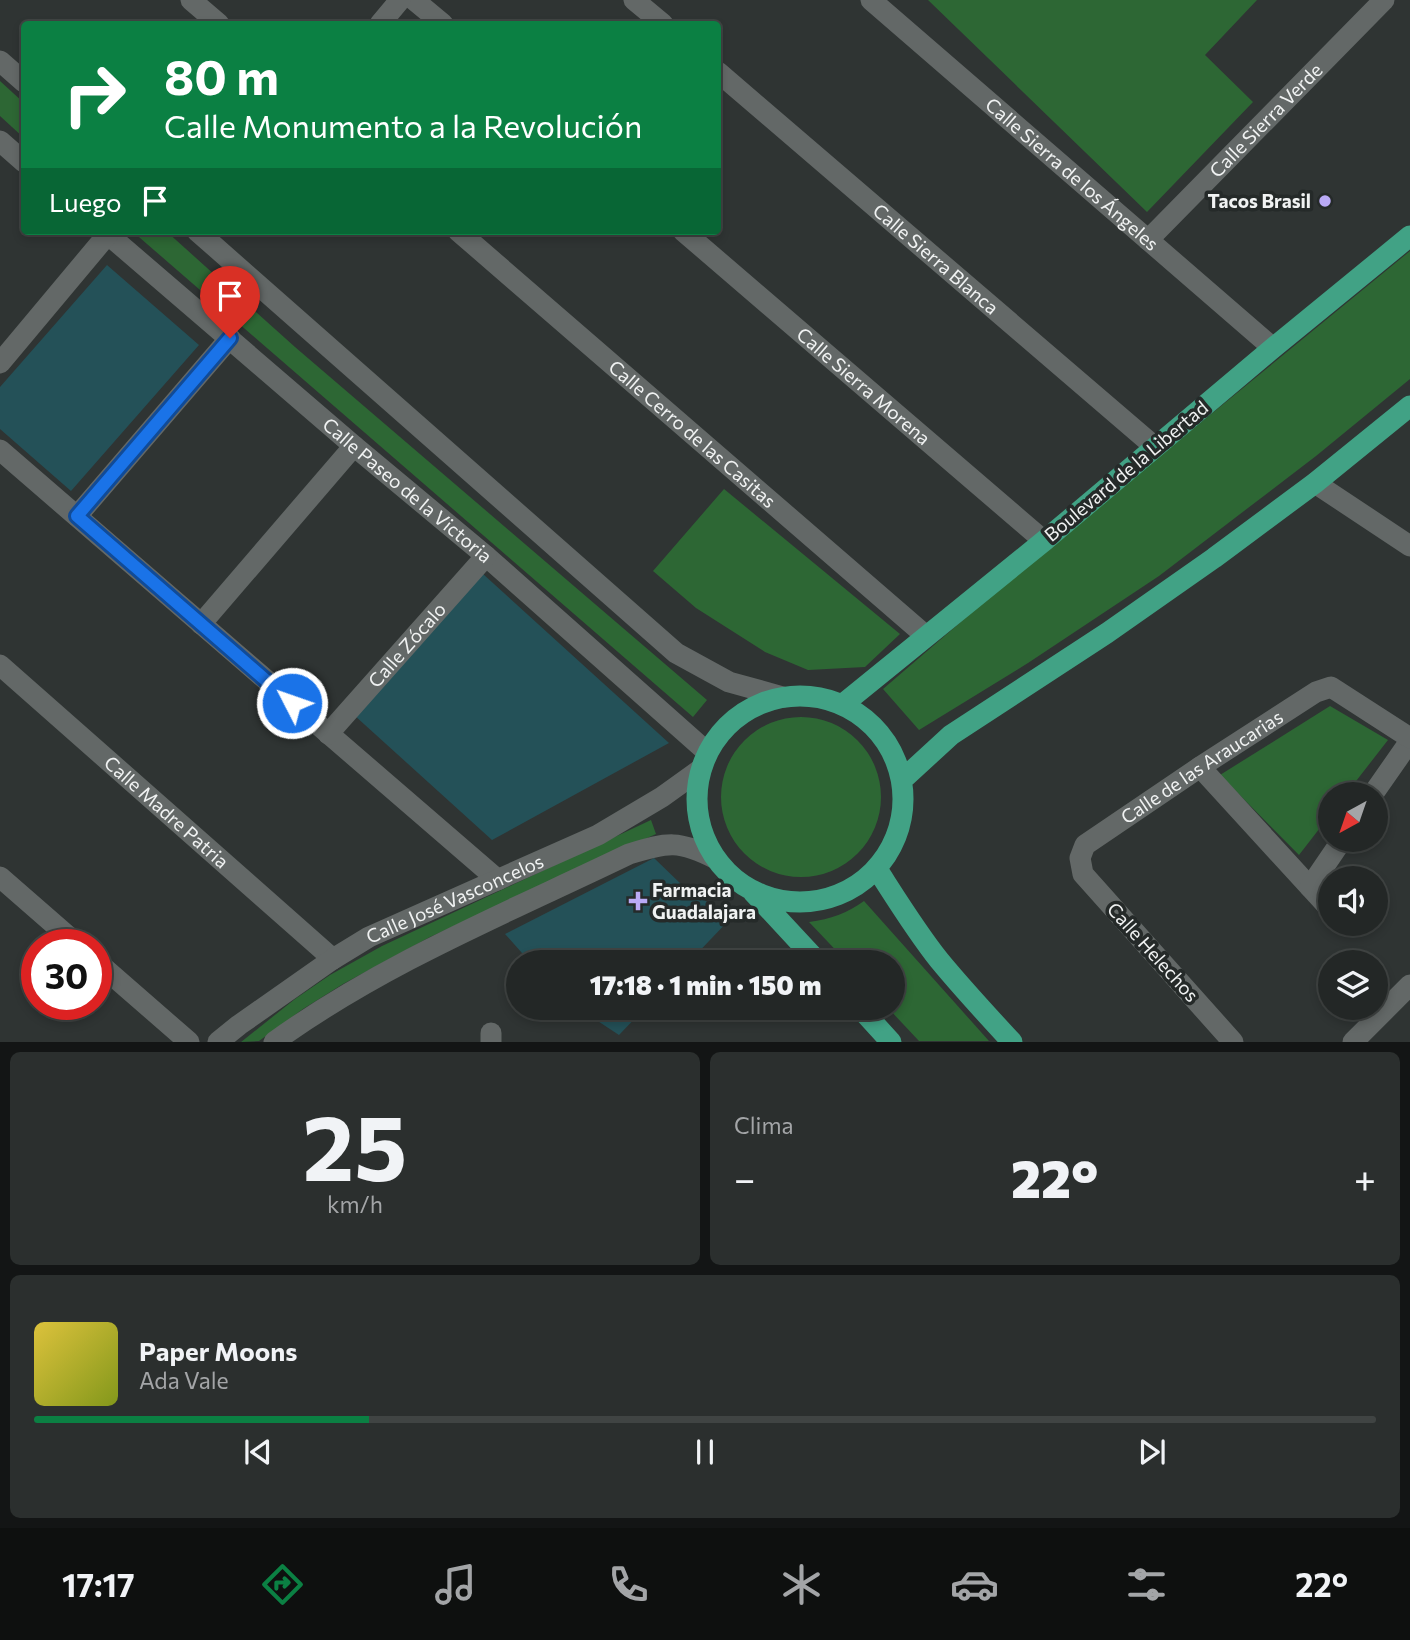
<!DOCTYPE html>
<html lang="es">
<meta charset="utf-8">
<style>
:root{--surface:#232726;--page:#2b2f2e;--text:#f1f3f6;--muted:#a3a5a7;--line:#404443;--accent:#0b8043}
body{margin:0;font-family:Commissioner,sans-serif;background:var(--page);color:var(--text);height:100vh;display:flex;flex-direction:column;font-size:26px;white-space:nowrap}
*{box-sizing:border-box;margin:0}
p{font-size:23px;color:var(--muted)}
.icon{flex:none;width:38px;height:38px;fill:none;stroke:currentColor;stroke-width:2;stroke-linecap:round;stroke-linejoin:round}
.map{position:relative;height:1042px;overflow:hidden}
.details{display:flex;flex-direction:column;gap:10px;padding:10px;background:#131515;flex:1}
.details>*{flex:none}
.hud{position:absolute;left:21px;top:21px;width:700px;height:214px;border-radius:7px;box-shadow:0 4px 10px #0003,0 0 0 2px var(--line);background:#0b8043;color:#fff;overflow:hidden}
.needle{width:46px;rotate:220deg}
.controls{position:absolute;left:1318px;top:782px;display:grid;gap:14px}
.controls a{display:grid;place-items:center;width:70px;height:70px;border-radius:50%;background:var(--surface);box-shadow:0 4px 10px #0003,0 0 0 2px var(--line);font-size:35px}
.speed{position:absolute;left:21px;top:929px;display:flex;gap:14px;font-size:35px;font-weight:700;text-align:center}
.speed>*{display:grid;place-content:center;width:91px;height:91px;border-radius:50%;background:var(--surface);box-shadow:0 4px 10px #0003,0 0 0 2px var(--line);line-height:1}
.speed .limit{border:10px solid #d22;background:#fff;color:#111}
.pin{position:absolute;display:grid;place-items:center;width:60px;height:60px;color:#fff;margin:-72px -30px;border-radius:50% 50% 50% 0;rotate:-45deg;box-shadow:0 0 7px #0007}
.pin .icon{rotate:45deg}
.me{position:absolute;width:77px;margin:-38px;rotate:311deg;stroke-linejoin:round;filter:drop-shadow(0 0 5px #0008)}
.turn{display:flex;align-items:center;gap:24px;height:147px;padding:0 28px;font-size:32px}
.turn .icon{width:91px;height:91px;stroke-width:2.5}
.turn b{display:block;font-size:49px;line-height:60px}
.then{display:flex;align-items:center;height:66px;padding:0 28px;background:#0003;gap:14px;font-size:26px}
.big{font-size:52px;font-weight:800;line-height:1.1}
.details .card{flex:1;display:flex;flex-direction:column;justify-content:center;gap:10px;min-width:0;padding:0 24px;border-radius:10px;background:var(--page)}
.details .dial{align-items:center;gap:0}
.dial b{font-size:91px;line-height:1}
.song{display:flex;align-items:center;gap:21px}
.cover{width:84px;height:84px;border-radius:10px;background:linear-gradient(135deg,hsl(50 70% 55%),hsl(70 70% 35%))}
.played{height:7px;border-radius:4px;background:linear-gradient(90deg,var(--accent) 25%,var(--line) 25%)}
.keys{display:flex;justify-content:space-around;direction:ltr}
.heat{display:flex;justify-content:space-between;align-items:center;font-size:38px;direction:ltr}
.details .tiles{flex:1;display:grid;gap:10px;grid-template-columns:1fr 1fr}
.card:last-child{grid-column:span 2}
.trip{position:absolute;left:506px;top:950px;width:399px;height:70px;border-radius:35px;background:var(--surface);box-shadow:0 4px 10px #0003,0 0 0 2px var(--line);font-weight:800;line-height:70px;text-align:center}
.menu{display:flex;height:112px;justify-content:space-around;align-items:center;background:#0e100f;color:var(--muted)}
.menu .icon{width:49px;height:49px}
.menu .on{color:var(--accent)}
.menu b{font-size:32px;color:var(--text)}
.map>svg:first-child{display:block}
.green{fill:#2d6734}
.building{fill:#245158}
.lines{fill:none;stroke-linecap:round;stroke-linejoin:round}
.minor{stroke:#636867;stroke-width:21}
.major{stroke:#41a285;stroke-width:21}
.route-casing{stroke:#114b97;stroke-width:18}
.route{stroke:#1a73e8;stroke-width:12}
.poi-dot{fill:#baaaf6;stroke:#252a29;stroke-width:2.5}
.labels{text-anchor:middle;stroke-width:7;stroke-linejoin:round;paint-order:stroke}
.street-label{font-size:19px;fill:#f0f2f2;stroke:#252a29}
.poi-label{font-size:19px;font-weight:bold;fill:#f0f2f2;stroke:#252a29;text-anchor:end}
</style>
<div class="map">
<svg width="1410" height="1042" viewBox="0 0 1410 1042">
<rect width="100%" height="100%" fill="#2f3433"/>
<path class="green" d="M928,0H1257L1205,55L1253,102L1147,212Z
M0,81L24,103V138L0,116Z
M132,231H166L295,347L707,700L693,717Z
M1410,251V379L1316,456L1159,576L1028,663L919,730L883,689L1027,565Z
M724,489L900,634L865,667L808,670L765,652L696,608L653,571Z
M1330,706L1388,740L1346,794H1330V815L1299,855L1220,775Z
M721 797a80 80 0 1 1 160 0a80 80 0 1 1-160 0Z
M651,820L656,834L430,937L343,984L303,1009L259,1041L241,1042L295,999L330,975L382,946Z
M864,901L989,1041H919L888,1008H892V962H847L809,922C831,919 847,913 864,901Z"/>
<path class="building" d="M107,265L199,345L71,491L0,429V387Z
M483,574L669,743L492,840L354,715Z
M654,858L682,885L731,918L689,962H530L505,934Z
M578,1008H645L619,1035Z"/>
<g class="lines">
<g class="minor">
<path d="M191,0L219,24"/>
<path d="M414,0L443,24"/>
<path d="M634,0L663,24"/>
<path id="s1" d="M871,0L1273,348"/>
<path d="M380,24L400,0"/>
<path d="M0,61L24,82"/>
<path id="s2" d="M718,72L1155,447"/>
<path d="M0,141L24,162"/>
<path id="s3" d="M104,231L354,446L486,556L707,752"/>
<path d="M197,231L676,653L729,682L783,697"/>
<path id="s4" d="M458,231L926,636"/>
<path id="s5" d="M683,231L1044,541"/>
<path id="s6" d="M1148,240L1384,0"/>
<path d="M0,363L108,234"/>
<path d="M0,450L498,880"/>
<path d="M1315,483L1410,546"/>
<path d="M77,516L230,338"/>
<path d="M201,624L354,446"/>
<path id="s7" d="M0,665L333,959"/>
<path id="s8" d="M328,734L486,556"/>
<path d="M1200,767L1330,909"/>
<path d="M1373,794L1410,741"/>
<path d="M0,877L78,945"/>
<path d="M1310,887L1342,840"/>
<path d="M96,961L189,1042"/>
<path id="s9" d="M218,1042L239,1025L333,959L369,937L598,835L662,797L701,769"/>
<path d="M274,1042C383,963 509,912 629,854C668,842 679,840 716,859"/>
<path d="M491,1042V1033"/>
<path id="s10" d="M1233,1042L1083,874L1080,858L1085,845L1200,767L1316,692L1331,687L1410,738"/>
<path d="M1353,1042L1410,985"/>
</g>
<path class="major" d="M697 799a103 103 0 1 1 206 0a103 103 0 1 1-206 0Z
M842,705L1044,541L1273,348L1410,236
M902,780L951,735L1107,633L1214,558L1315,483L1410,406
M877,869C897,900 916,931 939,960C962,988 987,1015 1012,1042
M753,892L818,962
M860,1008L891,1042"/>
</g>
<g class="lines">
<defs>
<path id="route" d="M230,338L77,516L292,703"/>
</defs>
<use href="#route" class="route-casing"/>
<use href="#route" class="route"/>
</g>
<g class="poi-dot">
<circle cx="1325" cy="201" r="7"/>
<path d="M634.5 890.5h7v7h7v7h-7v7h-7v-7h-7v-7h7z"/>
</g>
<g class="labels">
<g class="street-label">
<text dy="7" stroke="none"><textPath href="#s6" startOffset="168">Calle Sierra Verde</textPath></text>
<text dy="7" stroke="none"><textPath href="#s1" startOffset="266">Calle Sierra de los Ángeles</textPath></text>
<text dy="7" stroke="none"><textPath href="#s2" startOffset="287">Calle Sierra Blanca</textPath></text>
<text dy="7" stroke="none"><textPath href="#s5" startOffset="238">Calle Sierra Morena</textPath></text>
<text dy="7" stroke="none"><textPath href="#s4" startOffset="310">Calle Cerro de las Casitas</textPath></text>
<text transform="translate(1126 471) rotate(-40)" y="7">Boulevard de la Libertad</text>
<text dy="7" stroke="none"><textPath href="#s3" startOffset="399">Calle Paseo de la Victoria</textPath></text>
<text dy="7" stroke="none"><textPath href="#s8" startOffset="119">Calle Zócalo</textPath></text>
<text dy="7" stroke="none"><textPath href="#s10" startOffset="396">Calle de las Araucarias</textPath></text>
<text dy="7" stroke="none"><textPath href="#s7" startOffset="222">Calle Madre Patria</textPath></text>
<text dy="7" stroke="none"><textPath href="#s9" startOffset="278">Calle José Vasconcelos</textPath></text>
<text transform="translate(1153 952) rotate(48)" y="7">Calle Helechos</text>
</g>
<g class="poi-label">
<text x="1311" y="208">Tacos Brasil</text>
<text x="652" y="897" text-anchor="start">Farmacia<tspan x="652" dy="22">Guadalajara</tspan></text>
</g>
</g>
</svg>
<div class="controls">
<a><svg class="needle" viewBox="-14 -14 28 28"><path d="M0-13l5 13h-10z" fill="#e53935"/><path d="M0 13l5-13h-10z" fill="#a3a5a7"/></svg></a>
<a><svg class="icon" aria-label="sound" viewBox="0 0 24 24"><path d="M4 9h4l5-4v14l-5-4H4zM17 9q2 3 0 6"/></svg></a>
<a><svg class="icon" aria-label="layers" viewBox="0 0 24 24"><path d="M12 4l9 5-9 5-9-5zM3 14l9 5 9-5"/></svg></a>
</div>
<div class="speed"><div class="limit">30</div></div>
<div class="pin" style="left:230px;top:338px;background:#d93025"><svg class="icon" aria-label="arrive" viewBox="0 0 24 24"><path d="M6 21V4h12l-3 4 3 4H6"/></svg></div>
<svg class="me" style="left:292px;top:703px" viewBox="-20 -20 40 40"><circle r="17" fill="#1a73e8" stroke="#fff" stroke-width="3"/><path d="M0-11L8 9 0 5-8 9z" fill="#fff"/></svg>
<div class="trip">17:18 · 1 min · 150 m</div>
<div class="hud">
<div class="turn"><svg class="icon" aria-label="right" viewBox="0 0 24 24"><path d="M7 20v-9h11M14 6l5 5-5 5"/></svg><div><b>80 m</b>Calle Monumento a la Revolución</div></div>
<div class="then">Luego<svg class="icon" aria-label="arrive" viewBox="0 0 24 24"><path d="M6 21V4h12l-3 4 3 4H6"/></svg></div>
</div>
</div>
<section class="details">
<div class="tiles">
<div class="card dial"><b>25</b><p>km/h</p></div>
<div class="card"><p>Clima</p>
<div class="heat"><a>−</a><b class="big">22°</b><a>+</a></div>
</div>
<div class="card">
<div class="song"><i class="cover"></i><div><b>Paper Moons</b><p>Ada Vale</p></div></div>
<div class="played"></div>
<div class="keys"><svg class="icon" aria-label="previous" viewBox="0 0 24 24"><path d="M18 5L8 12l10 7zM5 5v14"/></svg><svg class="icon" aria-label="pause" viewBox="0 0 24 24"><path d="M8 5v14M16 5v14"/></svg><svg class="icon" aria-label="next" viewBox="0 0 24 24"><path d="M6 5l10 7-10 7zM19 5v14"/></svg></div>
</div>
</div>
</section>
<nav class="menu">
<b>17:17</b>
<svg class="icon on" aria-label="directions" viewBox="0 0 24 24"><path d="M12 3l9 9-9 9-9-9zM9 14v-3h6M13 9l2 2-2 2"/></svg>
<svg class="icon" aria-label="music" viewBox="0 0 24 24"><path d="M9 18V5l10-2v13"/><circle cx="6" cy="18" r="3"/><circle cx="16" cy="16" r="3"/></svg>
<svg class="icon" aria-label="phone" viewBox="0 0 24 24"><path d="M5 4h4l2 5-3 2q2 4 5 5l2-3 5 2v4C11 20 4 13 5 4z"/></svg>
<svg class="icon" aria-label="climate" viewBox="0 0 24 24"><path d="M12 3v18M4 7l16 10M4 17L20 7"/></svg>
<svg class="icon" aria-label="car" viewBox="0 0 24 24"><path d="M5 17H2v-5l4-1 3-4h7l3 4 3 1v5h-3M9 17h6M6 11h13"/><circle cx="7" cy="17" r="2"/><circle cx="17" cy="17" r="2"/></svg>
<svg class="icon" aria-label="filters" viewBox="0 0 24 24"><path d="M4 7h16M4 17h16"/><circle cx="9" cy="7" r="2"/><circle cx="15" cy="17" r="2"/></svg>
<b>22°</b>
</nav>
